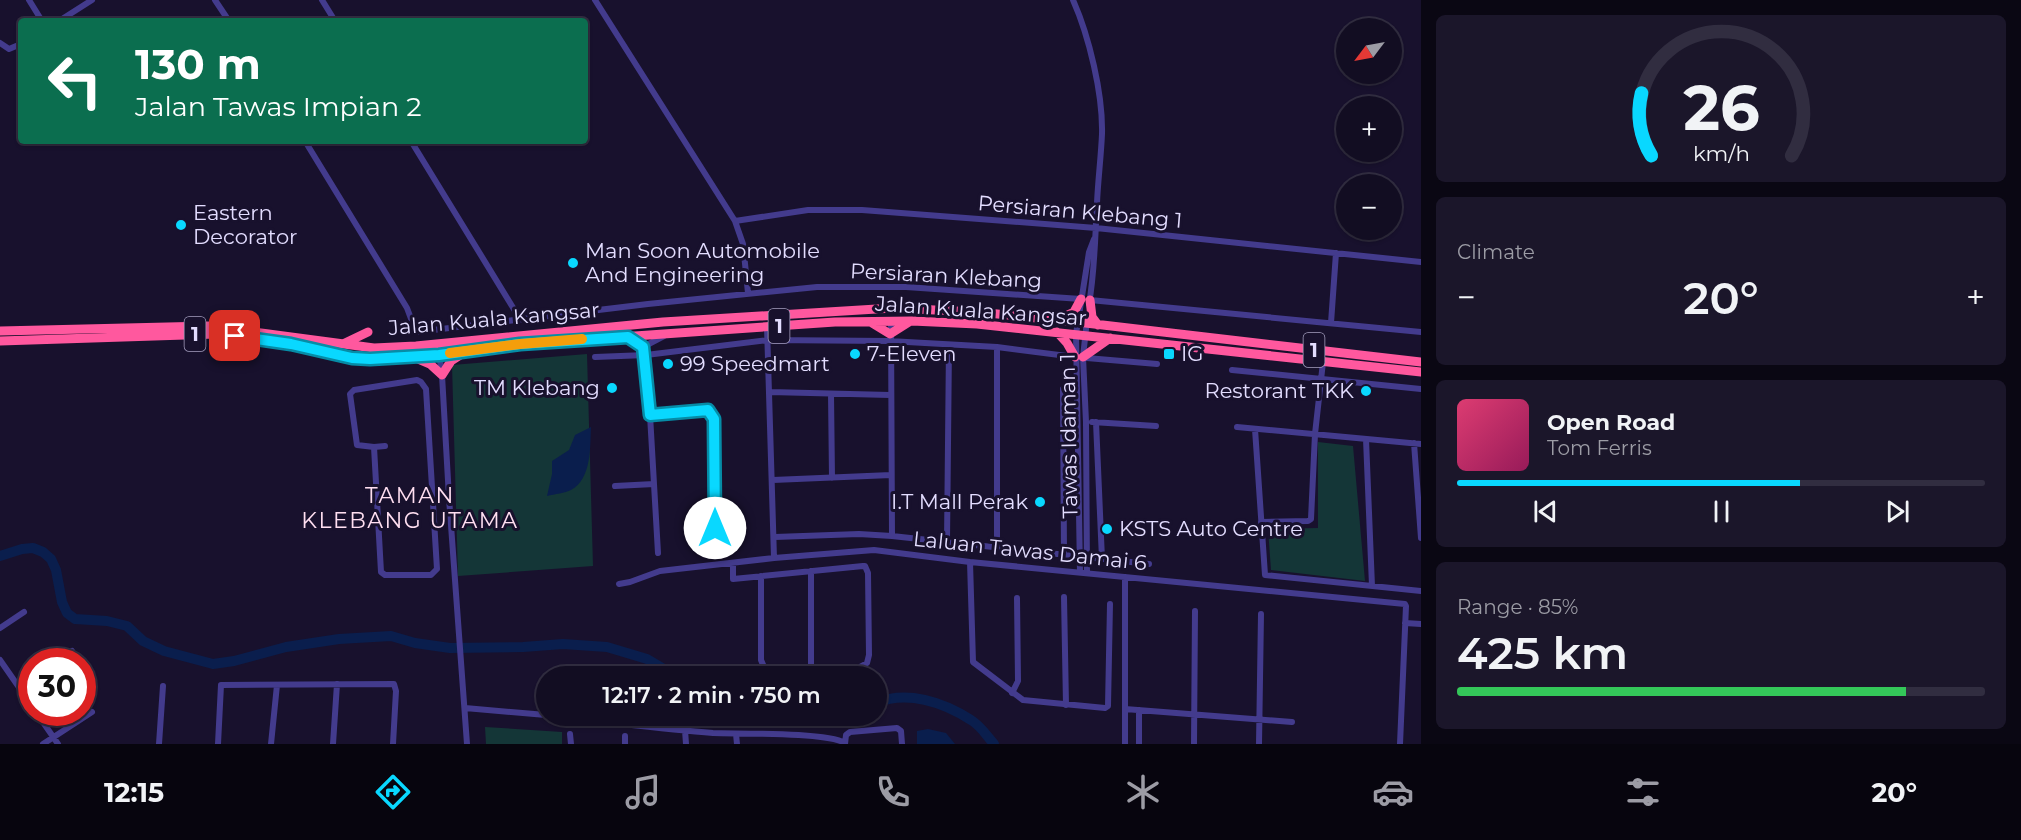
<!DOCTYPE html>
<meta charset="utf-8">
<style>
:root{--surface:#120d22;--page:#1b162a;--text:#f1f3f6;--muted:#9c9ca5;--line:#312d40;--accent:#09d8ff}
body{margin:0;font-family:Montserrat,sans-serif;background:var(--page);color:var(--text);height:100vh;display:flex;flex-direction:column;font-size:22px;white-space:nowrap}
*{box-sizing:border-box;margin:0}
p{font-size:20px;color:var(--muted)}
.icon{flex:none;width:33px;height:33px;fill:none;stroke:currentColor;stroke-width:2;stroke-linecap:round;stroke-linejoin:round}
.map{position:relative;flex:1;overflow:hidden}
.panel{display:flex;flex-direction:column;gap:15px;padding:15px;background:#0a0713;width:600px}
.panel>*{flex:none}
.guide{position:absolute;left:18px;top:18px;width:570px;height:126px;border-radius:6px;box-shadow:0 2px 4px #0004,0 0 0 2px var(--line);background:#0b6e4f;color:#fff;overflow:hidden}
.needle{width:39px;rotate:238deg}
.buttons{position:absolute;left:1336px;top:18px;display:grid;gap:12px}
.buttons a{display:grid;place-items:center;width:66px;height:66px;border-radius:50%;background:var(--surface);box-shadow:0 2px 4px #0004,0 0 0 2px var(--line);font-size:30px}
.speed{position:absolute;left:18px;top:648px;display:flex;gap:12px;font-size:30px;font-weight:700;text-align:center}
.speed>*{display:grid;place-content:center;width:78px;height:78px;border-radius:50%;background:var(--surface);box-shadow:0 2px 4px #0004,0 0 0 2px var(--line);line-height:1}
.speed .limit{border:9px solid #d22;background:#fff;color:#111}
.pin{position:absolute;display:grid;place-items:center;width:51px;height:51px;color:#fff;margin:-26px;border-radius:12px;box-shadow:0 3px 9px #0006}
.me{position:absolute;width:66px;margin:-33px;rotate:0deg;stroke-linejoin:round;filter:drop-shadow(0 0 4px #0008)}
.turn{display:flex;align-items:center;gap:21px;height:126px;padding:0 18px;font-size:27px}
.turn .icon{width:78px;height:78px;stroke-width:2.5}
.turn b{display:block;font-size:42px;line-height:51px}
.big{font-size:45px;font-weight:600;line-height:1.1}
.panel .widget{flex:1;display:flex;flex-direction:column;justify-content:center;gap:9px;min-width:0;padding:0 21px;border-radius:9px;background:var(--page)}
.panel .dial{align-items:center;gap:0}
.dial svg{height:156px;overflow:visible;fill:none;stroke:var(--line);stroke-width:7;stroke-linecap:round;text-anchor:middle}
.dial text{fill:var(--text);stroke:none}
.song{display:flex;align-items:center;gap:18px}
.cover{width:72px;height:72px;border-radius:9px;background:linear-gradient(135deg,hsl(340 70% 55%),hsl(330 70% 35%))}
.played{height:6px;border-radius:3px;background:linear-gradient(90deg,var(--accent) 65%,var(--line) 65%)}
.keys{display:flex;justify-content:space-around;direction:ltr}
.heat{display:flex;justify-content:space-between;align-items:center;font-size:33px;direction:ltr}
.charge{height:9px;border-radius:4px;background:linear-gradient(90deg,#34c759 85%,var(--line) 0)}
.trip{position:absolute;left:536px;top:666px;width:351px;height:60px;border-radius:30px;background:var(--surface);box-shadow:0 2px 4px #0004,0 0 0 2px var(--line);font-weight:600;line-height:60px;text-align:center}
.tab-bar{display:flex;height:96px;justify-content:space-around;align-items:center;background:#07050e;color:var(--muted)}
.tab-bar .icon{width:42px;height:42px}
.tab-bar .active{color:var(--accent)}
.tab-bar b{font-size:27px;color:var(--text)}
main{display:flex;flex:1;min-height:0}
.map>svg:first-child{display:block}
.green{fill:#143637}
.water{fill:#0a1e4d}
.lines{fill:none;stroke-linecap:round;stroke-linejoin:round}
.river{stroke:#0a1e4d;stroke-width:10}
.minor{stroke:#433b8d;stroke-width:6}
.highway{stroke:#ff589e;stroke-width:9}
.route-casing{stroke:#068ca6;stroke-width:15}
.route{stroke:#09d8ff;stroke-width:10}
.slow{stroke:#f59e0b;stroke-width:10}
.poi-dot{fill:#09d8ff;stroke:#18112d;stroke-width:2}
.labels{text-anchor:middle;stroke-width:6;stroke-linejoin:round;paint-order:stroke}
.shield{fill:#18112d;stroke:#a6a0c0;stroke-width:1.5}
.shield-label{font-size:20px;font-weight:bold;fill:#e3ddff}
.street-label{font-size:21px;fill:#e3ddff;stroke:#18112d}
.poi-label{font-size:21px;fill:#e3ddff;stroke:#18112d;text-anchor:start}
.neighbourhood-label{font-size:22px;letter-spacing:1.5px;fill:#ffdff1;stroke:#18112d}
</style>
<main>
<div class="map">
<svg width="1421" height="744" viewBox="0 0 1421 744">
<rect width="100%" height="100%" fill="#18112d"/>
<path class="green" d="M587,354L593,566L458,576L452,365Z
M1318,442L1353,446L1365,581L1271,570L1268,529L1318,528Z
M485,727L562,732V744H486Z"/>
<path class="water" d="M591,427C590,446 592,479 571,490C565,493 555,494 547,496L552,474V461L569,450L575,435Z
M928,729L946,733L955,744H917V731Z"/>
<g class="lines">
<path class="river" d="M0,556L22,549L33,548L43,552L51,559L56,570L62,602L67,613L75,619L107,621L127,626L143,641L164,651L213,664L234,661L286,647L339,639L391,636L415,643L450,648L523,647L563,644L607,647L647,659L674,675L682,676
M876,703C907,690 943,702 971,720C980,725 987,736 994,744
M796,716L800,718L844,716"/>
<path class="minor" d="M29,0L42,21
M215,0L229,21
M322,0L335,21
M595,0L735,221L743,244L748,293
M1073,0C1089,36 1103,94 1102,134C1101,157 1098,180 1097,203C1095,237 1095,270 1089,304
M59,21L92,0
M0,43L9,49L21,44
M305,141L407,308L416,332L648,304L817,287H906L1081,299
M411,141L520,319
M735,221L808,210H862L1096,228L1421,262
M1090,300L1421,332
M891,321L892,536
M1331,323L1336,253
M767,327L774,558
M628,337L643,347L650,415L658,553
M643,347L664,336
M439,353L442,375L449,498L467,744
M595,357L646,355L768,340L889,341L997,347L1075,357L1157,364
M1232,370L1421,389
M417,380L421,382L426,389L437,569L431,575H385L381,572L374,447L357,445L350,394L354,390Z
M770,392L890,395
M831,394L832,478
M650,415L708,410L714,419L715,550
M1092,422L1156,426
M1096,422L1102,559
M1237,427L1421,444
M1255,429L1265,575L1421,591
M1366,439L1372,586
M1414,443L1421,538
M374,447L385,446
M773,480L891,475
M615,486L654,484
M1261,522L1308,521L1311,519L1315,434L1323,362
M775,537L859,534L892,536L1149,564
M947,542L949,345
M997,547V347
M1064,555L1063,389L1077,388
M970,562L973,662L1023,700L1105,708L1108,706L1110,604
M733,564V579L863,566H865L868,573L869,655L867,663L858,668L764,667L761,660V576
M811,571V667
M1080,572L1076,334L1089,252L1094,239
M1087,573L1086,422L1083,357L1087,320
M1125,577V744
M619,584L630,582L660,571L774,558L874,550L970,562L1405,604L1406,606L1400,744
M1064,597L1066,705
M1405,623L1421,624
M0,628L24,612
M0,660L32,706
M57,662L72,651
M19,687L32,679
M1012,693L1018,681L1017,598
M465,708L546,715
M1125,709L1292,722
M36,712L58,744
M548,716C603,721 658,729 713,733C740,734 826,732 845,743
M685,730L686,744
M570,734L571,744
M736,734L737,744
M625,736V744
M43,744L92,712
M159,744L163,686
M218,744L221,685L394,684L396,691L393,744
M271,744L277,685
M333,744L337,684
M845,744L846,735L850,732L897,728L901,731L902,744
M1139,744V710
M1194,744L1195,611
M1259,744L1261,614"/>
<path class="highway" d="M1090,300L1092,317L1098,325
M1059,319L1074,312L1081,299
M872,323L890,334L909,322
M0,331L209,326L374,348L416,346L663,322L893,308L977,312L1077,322L1421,362
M1057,332L1067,343L1075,357
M0,341L216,334L290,344L352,358L370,359L439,355L520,344L835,322L912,321L977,324L1421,372
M345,343L368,332
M1083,357L1110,338
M416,358L430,364L442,375L451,361L465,352"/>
</g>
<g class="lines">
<defs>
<path id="route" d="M235,336L291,344L352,358L370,359L439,355L520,344L628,337L643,347L650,415L708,410L714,419L715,528"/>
</defs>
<use href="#route" class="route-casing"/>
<use href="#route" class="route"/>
<path class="slow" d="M450,353L520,344L582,339"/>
</g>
<g class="poi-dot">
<circle cx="181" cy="225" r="6"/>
<circle cx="573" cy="263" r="6"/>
<circle cx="855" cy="354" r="6"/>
<rect x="1163" y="348" width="12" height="12" rx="3"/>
<circle cx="668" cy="364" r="6"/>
<circle cx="612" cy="388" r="6"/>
<circle cx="1366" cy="391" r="6"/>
<circle cx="1040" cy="502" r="6"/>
<circle cx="1107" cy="529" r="6"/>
</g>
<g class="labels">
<g class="shield">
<rect x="768.5" y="309" width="21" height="34" rx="4.5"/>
<rect x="184.5" y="317" width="21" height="34" rx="4.5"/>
<rect x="1303.5" y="333" width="21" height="34" rx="4.5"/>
</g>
<g class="shield-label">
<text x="779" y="333">1</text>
<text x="195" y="341">1</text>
<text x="1314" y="357">1</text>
</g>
<g class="street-label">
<text transform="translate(1080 212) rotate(5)" y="7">Persiaran Klebang 1</text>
<text transform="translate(946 276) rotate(3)" y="7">Persiaran Klebang</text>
<text transform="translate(981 311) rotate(4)" y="7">Jalan Kuala Kangsar</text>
<text transform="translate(494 319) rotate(-5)" y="7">Jalan Kuala Kangsar</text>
<text transform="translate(1069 436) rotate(-91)" y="7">Tawas Idaman 1</text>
<text transform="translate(1030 551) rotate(6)" y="7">Laluan Tawas Damai 6</text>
</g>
<g class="poi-label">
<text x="193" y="220">Eastern<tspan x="193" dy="24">Decorator</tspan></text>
<text x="585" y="258">Man Soon Automobile<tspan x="585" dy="24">And Engineering</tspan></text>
<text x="867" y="361">7-Eleven</text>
<text x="1181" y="361">IG</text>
<text x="680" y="371">99 Speedmart</text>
<text x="600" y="395" text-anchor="end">TM Klebang</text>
<text x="1354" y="398" text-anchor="end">Restorant TKK</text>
<text x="1028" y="509" text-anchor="end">I.T Mall Perak</text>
<text x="1119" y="536">KSTS Auto Centre</text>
</g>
<g class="neighbourhood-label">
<text x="410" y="503">TAMAN<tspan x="410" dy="25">KLEBANG UTAMA</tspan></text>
</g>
</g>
</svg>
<div class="buttons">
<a><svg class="needle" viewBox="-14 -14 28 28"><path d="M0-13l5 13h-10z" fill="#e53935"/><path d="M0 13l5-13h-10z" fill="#9c9ca5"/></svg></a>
<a>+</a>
<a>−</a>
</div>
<div class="speed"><div class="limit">30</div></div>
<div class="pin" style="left:235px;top:336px;background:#d93025"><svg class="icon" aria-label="arrive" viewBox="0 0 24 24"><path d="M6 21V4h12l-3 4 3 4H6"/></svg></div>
<svg class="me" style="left:715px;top:528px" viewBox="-20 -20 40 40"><circle r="19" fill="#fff"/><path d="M0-13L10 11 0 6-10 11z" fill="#09d8ff"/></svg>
<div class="trip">12:17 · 2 min · 750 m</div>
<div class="guide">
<div class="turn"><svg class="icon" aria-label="left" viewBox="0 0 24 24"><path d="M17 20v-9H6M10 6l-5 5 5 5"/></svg><div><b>130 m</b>Jalan Tawas Impian 2</div></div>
</div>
</div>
<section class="panel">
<div class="widget dial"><svg viewBox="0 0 100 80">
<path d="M14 69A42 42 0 1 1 86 69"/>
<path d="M14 69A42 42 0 0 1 9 37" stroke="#09d8ff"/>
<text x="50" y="56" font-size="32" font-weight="700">26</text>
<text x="50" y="72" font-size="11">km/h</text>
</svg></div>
<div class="widget"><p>Climate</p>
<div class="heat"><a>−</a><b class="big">20°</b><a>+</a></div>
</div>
<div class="widget">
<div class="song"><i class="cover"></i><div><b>Open Road</b><p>Tom Ferris</p></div></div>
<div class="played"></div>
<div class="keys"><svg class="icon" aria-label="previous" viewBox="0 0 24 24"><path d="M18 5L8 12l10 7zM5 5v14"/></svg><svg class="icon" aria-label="pause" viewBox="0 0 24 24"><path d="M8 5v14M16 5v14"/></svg><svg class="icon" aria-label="next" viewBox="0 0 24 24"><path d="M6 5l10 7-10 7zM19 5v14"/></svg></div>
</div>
<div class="widget"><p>Range · 85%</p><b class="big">425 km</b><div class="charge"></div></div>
</section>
</main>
<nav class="tab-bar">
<b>12:15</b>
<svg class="icon active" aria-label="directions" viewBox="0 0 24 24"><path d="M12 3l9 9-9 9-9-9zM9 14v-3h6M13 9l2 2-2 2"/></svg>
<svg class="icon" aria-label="music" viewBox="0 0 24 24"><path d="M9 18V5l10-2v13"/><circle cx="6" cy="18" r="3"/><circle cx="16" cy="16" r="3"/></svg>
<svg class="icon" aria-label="phone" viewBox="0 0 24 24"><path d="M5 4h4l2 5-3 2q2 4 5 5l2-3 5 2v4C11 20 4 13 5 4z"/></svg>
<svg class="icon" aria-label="climate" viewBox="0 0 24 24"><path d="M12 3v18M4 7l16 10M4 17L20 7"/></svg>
<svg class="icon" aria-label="car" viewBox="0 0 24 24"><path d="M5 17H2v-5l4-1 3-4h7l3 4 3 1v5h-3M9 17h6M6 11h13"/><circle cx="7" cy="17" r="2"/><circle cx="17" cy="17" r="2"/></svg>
<svg class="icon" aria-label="filters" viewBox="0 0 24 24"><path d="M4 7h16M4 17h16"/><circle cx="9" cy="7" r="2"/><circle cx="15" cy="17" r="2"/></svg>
<b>20°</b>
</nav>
